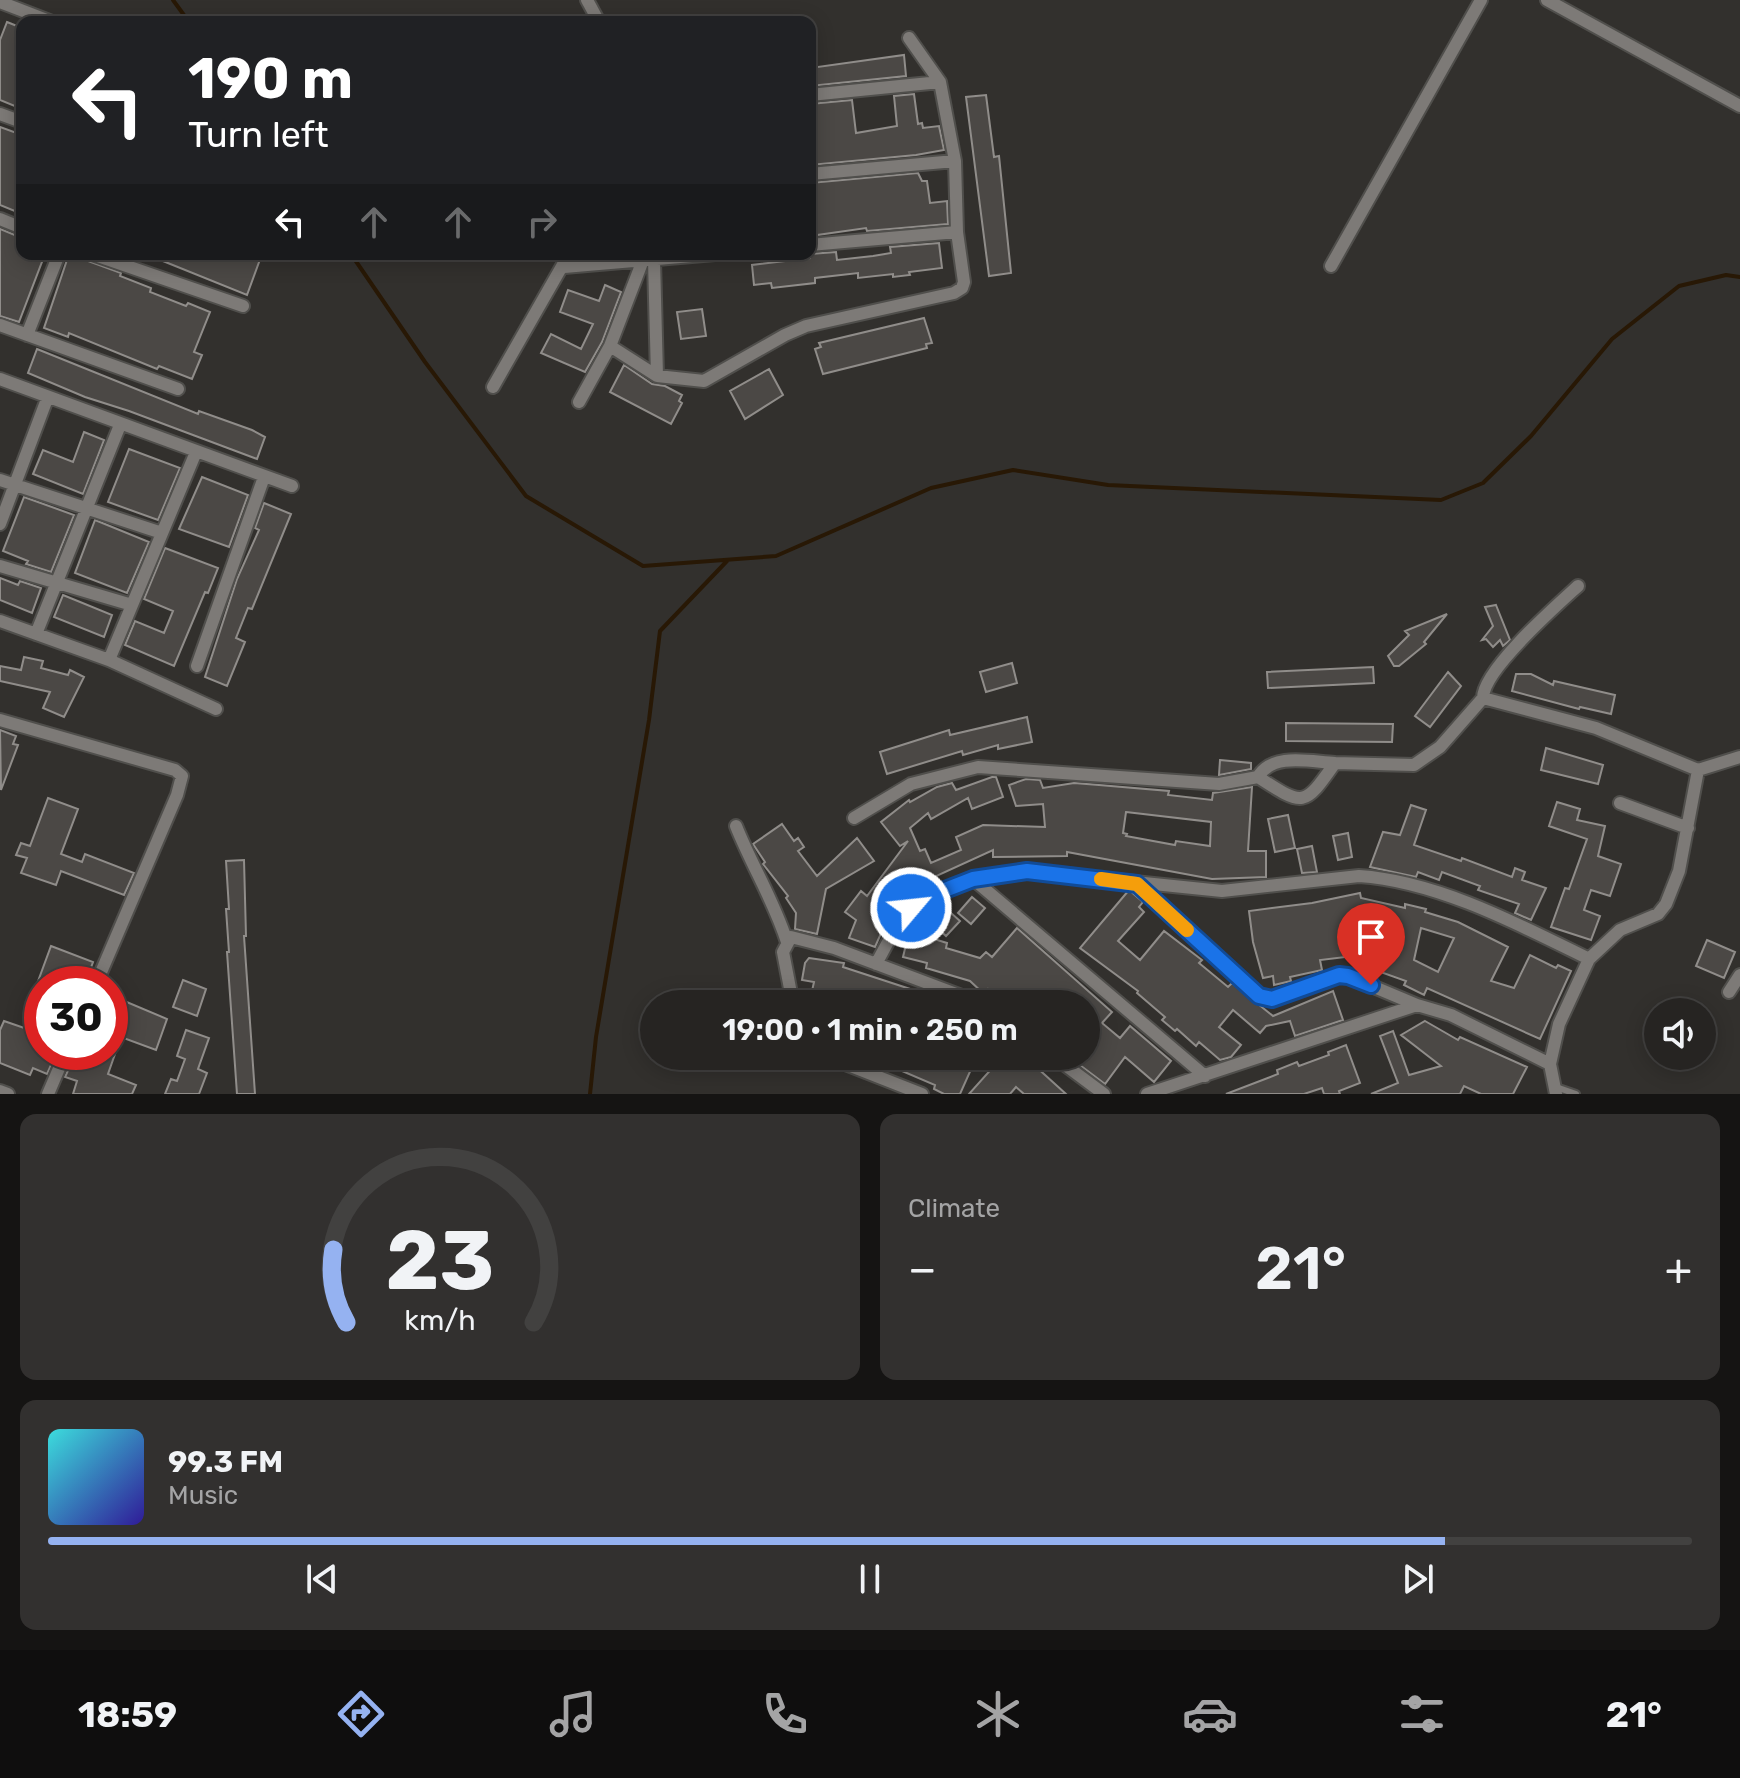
<!DOCTYPE html>
<meta charset="utf-8">
<style>
:root{--surface:#262422;--page:#32302f;--text:#f1f3f6;--muted:#a4a4a5;--line:#424140;--accent:#95b2f1}
body{margin:0;font-family:Rubik,sans-serif;background:var(--page);color:var(--text);height:100vh;display:flex;flex-direction:column;font-size:30px;white-space:nowrap}
*{box-sizing:border-box;margin:0}
p{font-size:26px;color:var(--muted)}
.icon{flex:none;width:44px;height:44px;fill:none;stroke:currentColor;stroke-width:2;stroke-linecap:round;stroke-linejoin:round}
.map{position:relative;height:1094px;overflow:hidden}
.side{display:flex;flex-direction:column;gap:20px;padding:20px;background:#151413;flex:1}
.side>*{flex:none}
.hud{position:absolute;left:16px;top:16px;width:800px;height:244px;border-radius:16px;box-shadow:0 4px 20px #0003,0 0 0 2px var(--line);background:#202124;color:#fff;overflow:hidden}
.controls{position:absolute;left:1644px;top:998px;display:grid;gap:16px}
.controls a{display:grid;place-items:center;width:72px;height:72px;border-radius:50%;background:var(--surface);box-shadow:0 4px 20px #0003,0 0 0 2px var(--line);font-size:40px}
.speed{position:absolute;left:24px;top:966px;display:flex;gap:16px;font-size:40px;font-weight:700;text-align:center}
.speed>*{display:grid;place-content:center;width:104px;height:104px;border-radius:50%;background:var(--surface);box-shadow:0 4px 20px #0003,0 0 0 2px var(--line);line-height:1}
.speed .limit{border:12px solid #d22;background:#fff;color:#111}
.pin{position:absolute;display:grid;place-items:center;width:68px;height:68px;color:#fff;margin:-82px -34px;border-radius:50% 50% 50% 0;rotate:-45deg;box-shadow:0 0 8px #0007}
.pin .icon{rotate:45deg}
.me{position:absolute;width:88px;margin:-44px;rotate:62deg;stroke-linejoin:round;filter:drop-shadow(0 0 6px #0008)}
.turn{display:flex;align-items:center;gap:28px;height:168px;padding:0 40px;font-size:36px}
.turn .icon{width:104px;height:104px;stroke-width:2.5}
.turn b{display:block;font-size:56px;line-height:68px}
.lanes{display:flex;align-items:center;height:76px;padding:0 40px;background:#0003;justify-content:center;gap:40px;direction:ltr}
.lanes .off{opacity:.35}
.big{font-size:60px;font-weight:600;line-height:1.1}
.side .widget{flex:1;display:flex;flex-direction:column;justify-content:center;gap:12px;min-width:0;padding:0 28px;border-radius:16px;background:var(--page)}
.side .dial{align-items:center;gap:0}
.dial svg{height:208px;overflow:visible;fill:none;stroke:var(--line);stroke-width:7;stroke-linecap:round;text-anchor:middle}
.dial text{fill:var(--text);stroke:none}
.song{display:flex;align-items:center;gap:24px}
.cover{width:96px;height:96px;border-radius:12px;background:linear-gradient(135deg,hsl(180 70% 55%),hsl(250 70% 35%))}
.played{height:8px;border-radius:4px;background:linear-gradient(90deg,var(--accent) 85%,var(--line) 85%)}
.keys{display:flex;justify-content:space-around;direction:ltr}
.heat{display:flex;justify-content:space-between;align-items:center;font-size:44px;direction:ltr}
.side .tiles{flex:1;display:grid;gap:20px;grid-template-columns:1fr 1fr}
.widget:last-child{grid-column:span 2}
.trip{position:absolute;left:640px;top:990px;width:460px;height:80px;border-radius:40px;background:var(--surface);box-shadow:0 4px 20px #0003,0 0 0 2px var(--line);font-weight:600;line-height:80px;text-align:center}
.menu{display:flex;height:128px;justify-content:space-around;align-items:center;background:#0f0e0e;color:var(--muted)}
.menu .icon{width:56px;height:56px}
.menu .on{color:var(--accent)}
.menu b{font-size:36px;color:var(--text)}
.map>svg:first-child{display:block}
.lines{fill:none;stroke-linecap:round;stroke-linejoin:round}
.stream{stroke:#281805;stroke-width:4}
.building{fill:#4b4845;stroke:#908d8a;stroke-width:2;fill-rule:evenodd}
.lane-casing{stroke:#504f4c;stroke-width:10}
.street-casing{stroke:#504f4c;stroke-width:16}
.lane{stroke:#7d7a77;stroke-width:6}
.street{stroke:#7d7a77;stroke-width:12}
.route-casing{stroke:#114b97;stroke-width:20}
.route{stroke:#1a73e8;stroke-width:14}
.slow{stroke:#f59e0b;stroke-width:14}
</style>
<div class="map">
<svg width="1740" height="1094" viewBox="0 0 1740 1094">
<rect width="100%" height="100%" fill="#32302d"/>
<g class="lines">
<path class="stream" d="M173,0L189,22
M351,254L425,362L526,496L643,566L776,556L931,488L1013,470L1108,485L1441,500L1483,483L1531,436L1612,339L1679,286L1726,275L1740,277
M590,1094L596,1037L649,720L660,631L727,561"/>
</g>
<path class="building" d="M7,22L22,28V109L0,100V40Z
M904,55L906,76L810,86V68Z
M914,94L918,124L922,123L923,128L939,126L944,150L916,155L810,165V104L852,100L856,133L897,126L894,96Z
M986,95L994,157L999,156L1011,273L989,276L966,97Z
M0,127L22,135V214L0,205Z
M918,173L922,181H927L930,203L947,201L948,224L867,231L866,228L810,236V183Z
M0,229L22,238V254H45L19,322L0,316Z
M939,243L942,268L909,272L910,275L893,277V274L858,278V273L815,278V283L772,288L771,283L754,285L752,265L810,258V254L836,252L837,260L873,256L891,253L890,247Z
M69,254L121,273L120,276L151,288L150,292L186,306L188,303L210,312L194,352L202,355L192,379L159,366L157,369L69,333L68,337L44,328Z
M262,254L247,295L148,255V254Z
M605,285L621,292L602,342L585,372L541,353L551,334L581,349L593,324L560,312L568,290L599,301Z
M702,309L706,336L681,339L677,312Z
M924,318L932,343L926,344L927,348L823,374L815,349L821,347L819,343Z
M37,349L198,414L199,411L252,430L265,437L257,459L129,411L85,397L28,373Z
M624,365L652,384L665,386L682,395L679,401L682,403L671,424L610,392Z
M769,369L783,395L745,419L730,391Z
M84,432L104,440L83,494L33,474L43,450L73,462Z
M129,449L180,468L158,520L108,502Z
M202,477L248,495L229,547L179,529Z
M24,497L74,515L51,572L26,564L28,561L3,551Z
M264,503L291,514L252,609L248,608L236,638L245,642L227,686L205,677L237,579L259,530L255,528Z
M95,520L149,542L127,593L75,573Z
M165,548L218,568L208,593L205,592L174,666L125,645L135,621L164,633L173,611L144,599Z
M0,578L18,585L20,581L41,588L32,613L0,600Z
M63,595L112,615L104,637L54,617Z
M1496,605L1510,640L1503,646L1500,640L1493,647L1486,639L1482,640L1493,626L1485,607Z
M1447,614L1424,642L1426,644L1399,666H1394L1388,656L1409,635L1405,631Z
M24,657L43,661L41,668L68,675L70,670L84,677L64,717L43,708L50,692L0,681V666L21,670Z
M1012,663L1017,683L986,692L980,672Z
M1373,667L1374,683L1268,688L1267,672Z
M1448,672L1461,686L1430,727L1415,716Z
M1516,674H1531L1553,685L1554,681L1615,695L1611,714L1580,707L1579,709L1512,691Z
M1027,717L1032,742L998,749V745L963,755L962,751L887,774L880,752L949,730L950,735Z
M1286,723L1393,724L1392,742L1286,741Z
M0,730L16,736L13,744L18,745L1,790Z
M1546,748L1603,765L1598,784L1541,770Z
M1220,760L1251,763V769L1219,775Z
M992,777H996L1003,797L972,809L968,798L931,819L928,813L910,828L920,851L925,849L931,863L961,850L956,837L983,825L1045,827L1043,804L1016,806L1009,785L1026,779L1040,780L1043,788L1074,783L1099,785L1169,791L1168,795L1212,800L1213,793L1252,787L1248,851H1266V877L1212,879L1067,852V856L993,857V850L923,882L886,922L875,947L849,938L856,920L845,912L861,891L867,896L908,841L900,846L881,822L909,800L910,802L937,787L952,783L956,790ZM1126,812L1211,822L1210,846L1176,841L1175,845L1126,836L1127,834L1123,833Z
M48,798L78,809L61,854L82,862L85,854L134,873L124,895L61,871L56,885L21,873L27,858L16,855L21,843L30,846Z
M1557,802L1580,809L1577,820L1605,826L1598,856L1621,864L1610,896L1591,890L1584,910L1600,916L1591,940L1551,927L1565,888L1569,889L1587,839L1549,826Z
M1411,805L1426,810L1414,845L1461,861L1462,858L1512,877L1515,868L1525,872L1522,880L1546,888L1531,920L1515,913L1519,904L1478,890L1480,886L1442,872L1439,880L1418,872L1416,877L1370,867L1383,832L1400,835Z
M1288,815L1295,848L1275,852L1268,819Z
M782,824L794,841L798,838L804,847L798,851L817,876L857,838L874,861L826,889L817,934L795,929L796,913L786,898L788,896L763,864L765,862L753,844Z
M1348,833L1352,857L1338,860L1333,836Z
M1312,846L1317,872L1302,873L1297,849Z
M244,860L246,936H244L255,1094H237L227,952H229L226,909H229L226,861Z
M1129,890L1143,902L1139,907L1144,912L1118,941L1140,960L1164,931L1202,960L1199,963L1228,987L1232,983L1273,1016L1333,991L1343,1020L1295,1036L1290,1021L1266,1026L1260,1033L1233,1010L1219,1027L1241,1045L1231,1057L1220,1060L1199,1042L1196,1046L1177,1029L1175,1031L1162,1020L1165,1017L1137,993L1138,991L1080,948Z
M1360,893L1361,898L1405,908V904L1426,909L1425,912L1458,922L1508,947L1491,981L1514,988L1530,955L1556,968L1558,965L1571,971L1540,1039L1427,988L1424,995L1404,985L1406,981L1358,964L1362,955L1320,960L1322,970L1290,977L1291,981L1274,985L1273,976L1263,978L1253,942L1249,911L1312,903ZM1421,928L1454,938L1438,972L1414,960Z
M972,897L985,908L971,924L958,913Z
M940,903L960,921L946,936L926,918Z
M1017,928L1112,1012L1102,1023L1120,1038L1130,1026L1171,1061L1154,1082L1125,1057L1105,1084L1068,1056H1086V1004H1005L988,989L984,994L970,981L926,968L927,963L903,957L908,936L916,943L918,934L947,943L946,948L980,958L986,952L992,957Z
M1707,940L1735,952L1724,978L1696,966Z
M51,946L93,962L85,984H37Z
M809,958L844,963L843,967L947,1001V1004H865L837,996L836,1004L810,1000L814,982L802,980L805,963Z
M183,980L206,989L197,1016L173,1007Z
M110,995L167,1019L156,1050L121,1037L108,1074L136,1085L132,1094H73L77,1081L65,1077L72,1062L79,1064L83,1052H110Z
M4,1021L30,1030L33,1023L42,1026L40,1050L55,1056L47,1074L33,1068L30,1075L0,1063V1030Z
M1425,1021L1458,1040L1460,1037L1527,1067L1513,1094H1481L1464,1086L1460,1094H1371L1398,1083L1380,1036L1393,1031L1409,1075L1441,1066L1401,1035Z
M186,1030L209,1038L198,1069L207,1073L199,1094H165L171,1079L177,1081L185,1059L177,1056Z
M1346,1045L1360,1083L1339,1091L1340,1094H1324L1322,1088L1304,1094H1226L1278,1074L1277,1070L1297,1062L1299,1066L1329,1055L1328,1052Z
M867,1056H977L960,1094H944L934,1089L935,1085Z
M1003,1056H1019L1032,1067L1034,1065L1066,1094H1024L1016,1087L1010,1094H969Z"/>
<g class="lines">
<defs>
<path id="lane" d="M1556,1087L1576,1094"/>
<path id="street" d="M587,0L599,22
M1547,0L1740,106
M0,2L52,22
M810,95L940,82
M0,114L22,122
M810,174L955,161
M0,219L22,228
M810,245L957,232
M92,254L243,306
M654,260L657,376
M1331,266L1481,0
M564,267L715,254
M0,325L178,389
M27,335L59,254
M610,346L657,376L704,381L785,335L806,326L954,293L962,288L964,282L957,232L955,161L940,82L909,38
M0,379L292,486
M493,387L569,254
M579,402L610,346L643,260
M0,480L162,533
M0,524L47,399
M0,566L132,605
M0,621L109,660L216,709
M36,634L120,425
M109,660L196,452
M197,666L264,477
M1483,698C1483,670 1556,606 1578,586
M0,720L175,770L182,776L177,795L96,984
M1258,777C1272,752 1311,762 1335,763
M1620,803L1688,828
M854,818L911,784L978,767L1219,784L1258,777C1304,807 1304,807 1335,763L1414,765L1440,747L1483,698L1596,728L1698,770L1740,757
M736,826C752,866 774,901 787,942
M973,879L1205,1076
M1137,884L1259,996L1272,999L1339,975L1348,976L1417,1005
M1589,959L1620,930L1658,914L1666,904L1679,871L1698,770
M876,964L901,918L911,908L927,897L973,879L1027,871L1222,891L1359,876C1437,881 1520,925 1589,959L1559,1024L1550,1064L1556,1094
M1729,992L1740,975
M793,1004L783,952L791,937L834,948L983,1004
M825,1056L922,1094
M1053,1056L1104,1094
M0,1091L8,1094
M48,1094L66,1052
M1147,1094L1417,1005L1451,1015L1550,1064"/>
</defs>
<use href="#lane" class="lane-casing"/>
<use href="#street" class="street-casing"/>
<use href="#lane" class="lane"/>
<use href="#street" class="street"/>
</g>
<g class="lines">
<defs>
<path id="route" d="M911,908L927,897L973,879L1027,871L1137,884L1259,996L1272,999L1339,975L1348,976L1371,985"/>
</defs>
<use href="#route" class="route-casing"/>
<use href="#route" class="route"/>
<path class="slow" d="M1101,879L1137,884L1187,930"/>
</g>
</svg>
<div class="controls">
<a><svg class="icon" aria-label="sound" viewBox="0 0 24 24"><path d="M4 9h4l5-4v14l-5-4H4zM17 9q2 3 0 6"/></svg></a>
</div>
<div class="speed"><div class="limit">30</div></div>
<div class="pin" style="left:1371px;top:985px;background:#d93025"><svg class="icon" aria-label="arrive" viewBox="0 0 24 24"><path d="M6 21V4h12l-3 4 3 4H6"/></svg></div>
<svg class="me" style="left:911px;top:908px" viewBox="-20 -20 40 40"><circle r="17" fill="#1a73e8" stroke="#fff" stroke-width="3"/><path d="M0-11L8 9 0 5-8 9z" fill="#fff"/></svg>
<div class="trip">19:00 · 1 min · 250 m</div>
<div class="hud">
<div class="turn"><svg class="icon" aria-label="left" viewBox="0 0 24 24"><path d="M17 20v-9H6M10 6l-5 5 5 5"/></svg><div><b>190 m</b>Turn left</div></div>
<div class="lanes"><svg class="icon" aria-label="left" viewBox="0 0 24 24"><path d="M17 20v-9H6M10 6l-5 5 5 5"/></svg><svg class="icon off" aria-label="ahead" viewBox="0 0 24 24"><path d="M12 20V5M6 11l6-6 6 6"/></svg><svg class="icon off" aria-label="ahead" viewBox="0 0 24 24"><path d="M12 20V5M6 11l6-6 6 6"/></svg><svg class="icon off" aria-label="right" viewBox="0 0 24 24"><path d="M7 20v-9h11M14 6l5 5-5 5"/></svg></div>
</div>
</div>
<section class="side">
<div class="tiles">
<div class="widget dial"><svg viewBox="0 0 100 80">
<path d="M14 69A42 42 0 1 1 86 69"/>
<path d="M14 69A42 42 0 0 1 9 41" stroke="#95b2f1"/>
<text x="50" y="56" font-size="32" font-weight="700">23</text>
<text x="50" y="72" font-size="11">km/h</text>
</svg></div>
<div class="widget"><p>Climate</p>
<div class="heat"><a>−</a><b class="big">21°</b><a>+</a></div>
</div>
<div class="widget">
<div class="song"><i class="cover"></i><div><b>99.3 FM</b><p>Music</p></div></div>
<div class="played"></div>
<div class="keys"><svg class="icon" aria-label="previous" viewBox="0 0 24 24"><path d="M18 5L8 12l10 7zM5 5v14"/></svg><svg class="icon" aria-label="pause" viewBox="0 0 24 24"><path d="M8 5v14M16 5v14"/></svg><svg class="icon" aria-label="next" viewBox="0 0 24 24"><path d="M6 5l10 7-10 7zM19 5v14"/></svg></div>
</div>
</div>
</section>
<nav class="menu">
<b>18:59</b>
<svg class="icon on" aria-label="directions" viewBox="0 0 24 24"><path d="M12 3l9 9-9 9-9-9zM9 14v-3h6M13 9l2 2-2 2"/></svg>
<svg class="icon" aria-label="music" viewBox="0 0 24 24"><path d="M9 18V5l10-2v13"/><circle cx="6" cy="18" r="3"/><circle cx="16" cy="16" r="3"/></svg>
<svg class="icon" aria-label="phone" viewBox="0 0 24 24"><path d="M5 4h4l2 5-3 2q2 4 5 5l2-3 5 2v4C11 20 4 13 5 4z"/></svg>
<svg class="icon" aria-label="climate" viewBox="0 0 24 24"><path d="M12 3v18M4 7l16 10M4 17L20 7"/></svg>
<svg class="icon" aria-label="car" viewBox="0 0 24 24"><path d="M5 17H2v-5l4-1 3-4h7l3 4 3 1v5h-3M9 17h6M6 11h13"/><circle cx="7" cy="17" r="2"/><circle cx="17" cy="17" r="2"/></svg>
<svg class="icon" aria-label="filters" viewBox="0 0 24 24"><path d="M4 7h16M4 17h16"/><circle cx="9" cy="7" r="2"/><circle cx="15" cy="17" r="2"/></svg>
<b>21°</b>
</nav>
